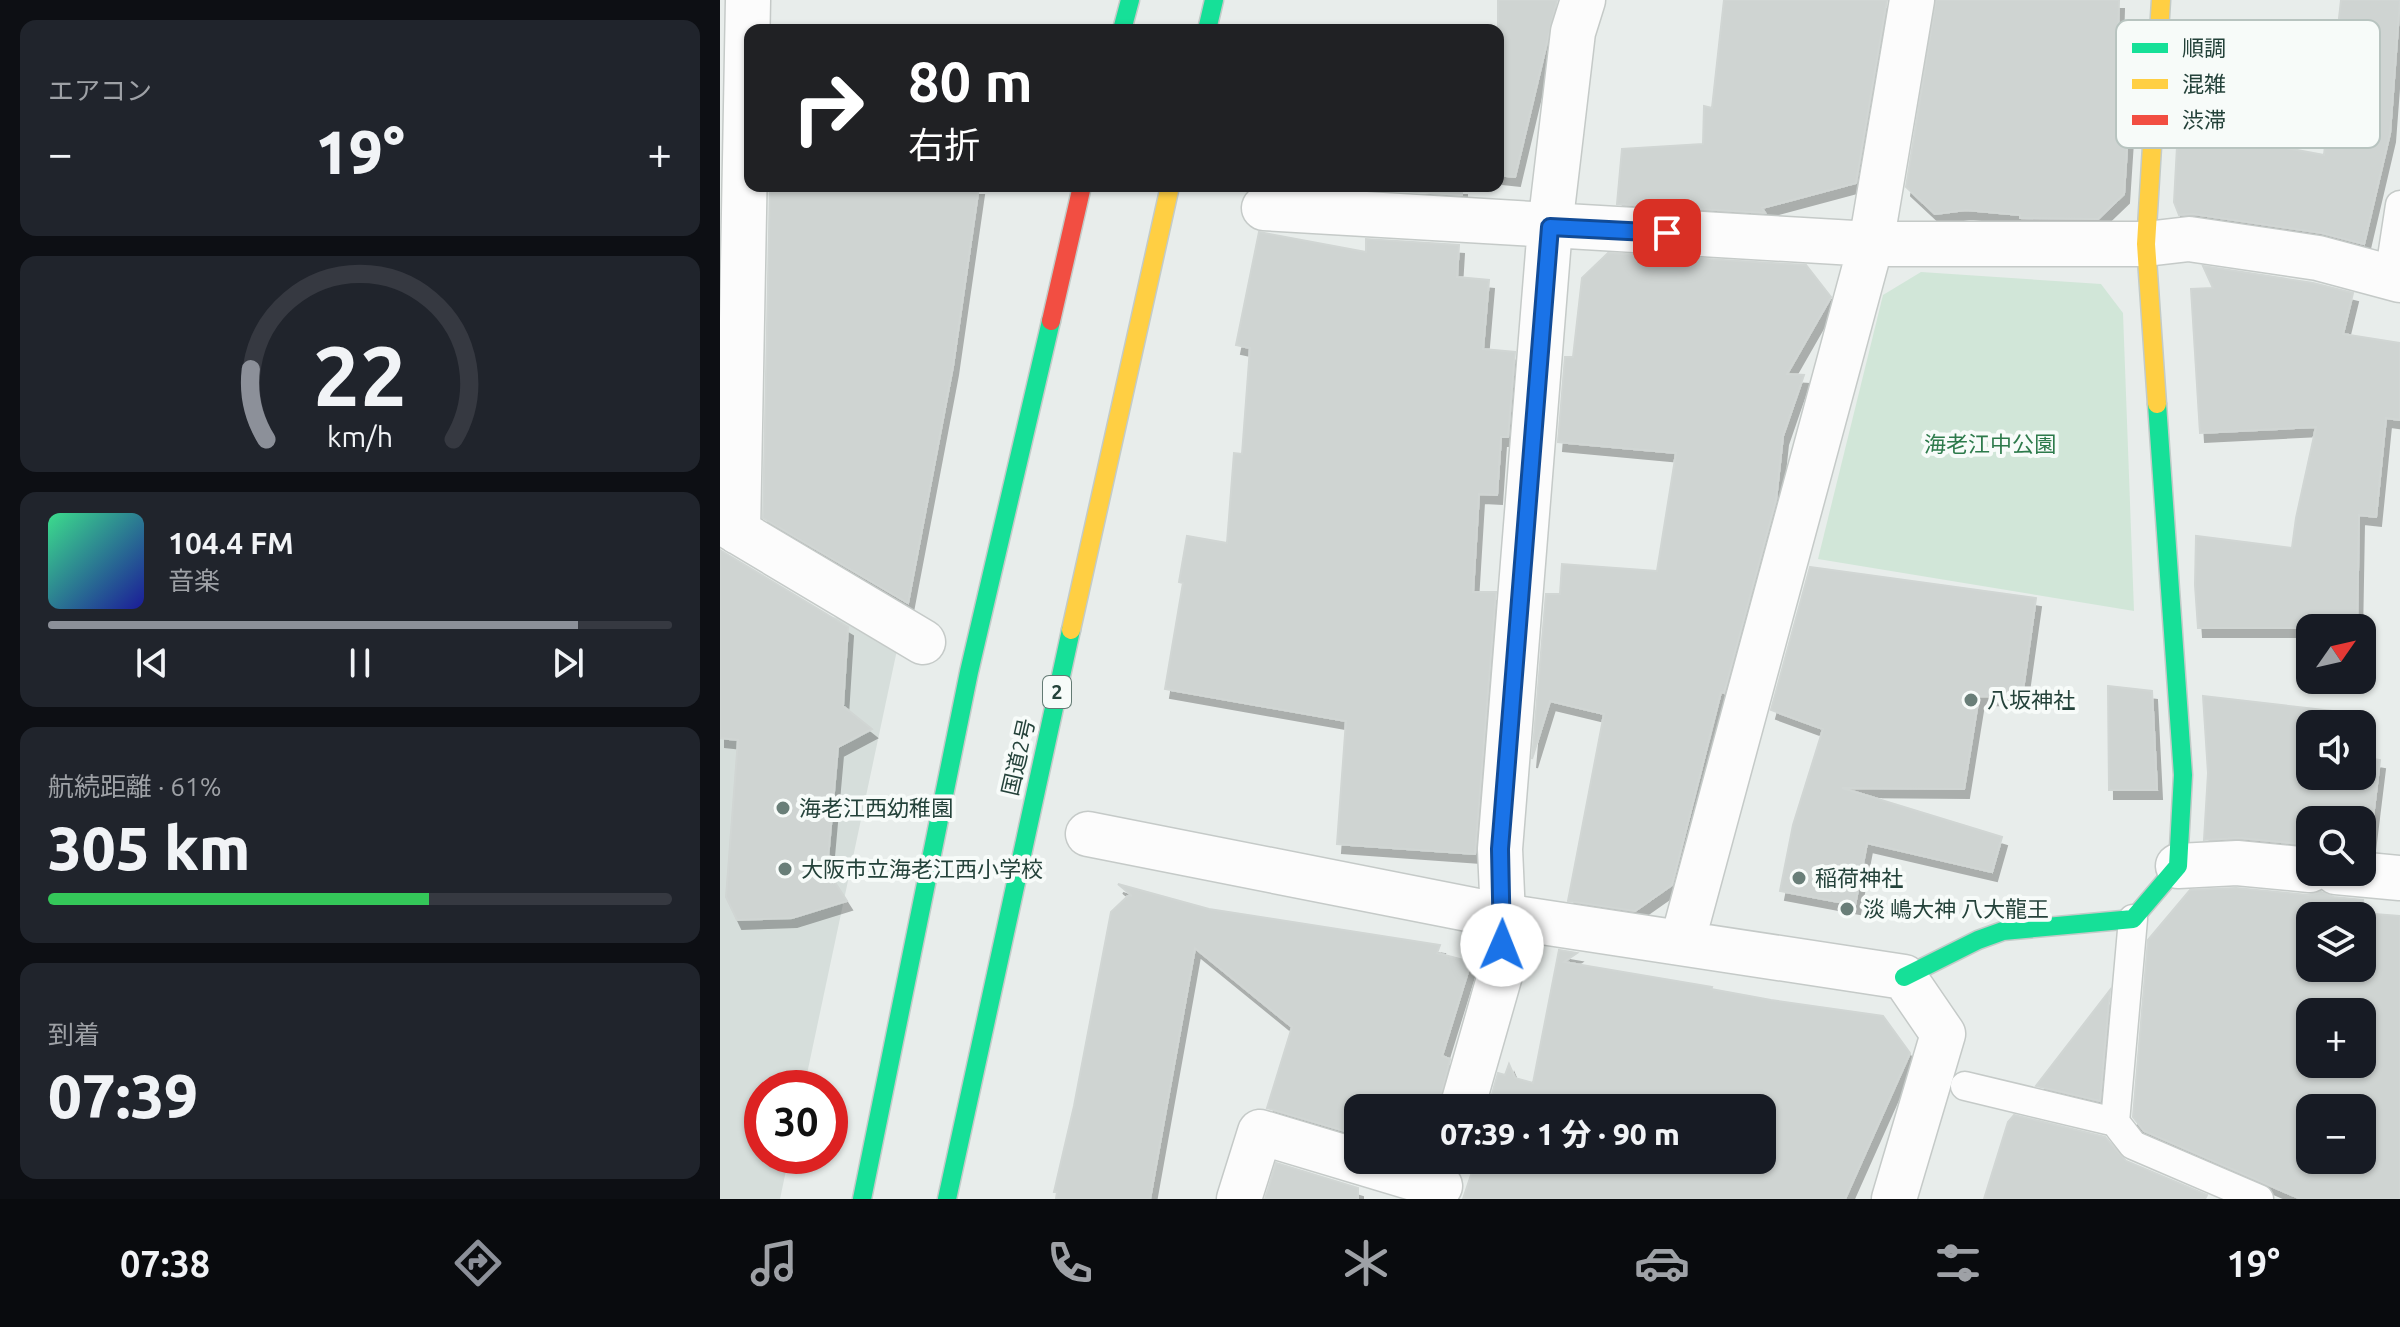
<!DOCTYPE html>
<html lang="ja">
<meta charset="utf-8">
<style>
:root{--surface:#171b24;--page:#20242c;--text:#f1f3f6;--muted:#9ea1a6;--line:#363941;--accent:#8c9099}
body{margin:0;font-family:Ubuntu,"Noto Sans JP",sans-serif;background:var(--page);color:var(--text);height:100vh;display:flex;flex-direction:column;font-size:30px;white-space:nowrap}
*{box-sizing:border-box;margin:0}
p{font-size:26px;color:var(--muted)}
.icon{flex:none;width:44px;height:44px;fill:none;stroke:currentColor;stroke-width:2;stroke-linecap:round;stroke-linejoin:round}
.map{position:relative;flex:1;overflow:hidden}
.side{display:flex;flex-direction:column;gap:20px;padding:20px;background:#0d0f14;width:720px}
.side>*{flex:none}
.guide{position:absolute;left:24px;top:24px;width:760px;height:168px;border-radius:16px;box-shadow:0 2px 6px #0004;background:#202124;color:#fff;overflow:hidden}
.needle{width:52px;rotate:56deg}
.controls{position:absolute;left:1576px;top:614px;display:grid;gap:16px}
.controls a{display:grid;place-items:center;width:80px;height:80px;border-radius:16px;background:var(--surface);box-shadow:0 2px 6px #0004;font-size:40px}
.speed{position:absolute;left:24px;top:1070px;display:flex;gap:16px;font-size:40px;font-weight:700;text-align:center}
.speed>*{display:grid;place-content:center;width:104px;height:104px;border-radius:50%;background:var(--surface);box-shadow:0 2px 6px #0004;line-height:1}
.speed .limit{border:12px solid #d22;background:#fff;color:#111}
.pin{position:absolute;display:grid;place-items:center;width:68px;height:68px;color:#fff;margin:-34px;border-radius:16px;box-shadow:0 4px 12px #0006}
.me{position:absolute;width:88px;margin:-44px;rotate:1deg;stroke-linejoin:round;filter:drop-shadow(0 0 6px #0008)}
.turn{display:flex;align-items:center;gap:28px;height:168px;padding:0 32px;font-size:36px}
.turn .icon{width:104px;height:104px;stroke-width:2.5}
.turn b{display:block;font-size:56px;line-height:68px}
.big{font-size:60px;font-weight:800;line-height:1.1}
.side .widget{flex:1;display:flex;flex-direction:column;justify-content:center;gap:12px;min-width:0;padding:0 28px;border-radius:16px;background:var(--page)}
.side .dial{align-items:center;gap:0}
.dial svg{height:208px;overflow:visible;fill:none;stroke:var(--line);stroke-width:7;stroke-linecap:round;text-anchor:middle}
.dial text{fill:var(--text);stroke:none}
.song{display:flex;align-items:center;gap:24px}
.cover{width:96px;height:96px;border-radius:12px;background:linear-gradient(135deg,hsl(150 70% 55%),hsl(240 70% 35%))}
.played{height:8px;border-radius:4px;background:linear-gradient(90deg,var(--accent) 85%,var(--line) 85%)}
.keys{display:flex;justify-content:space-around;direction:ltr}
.heat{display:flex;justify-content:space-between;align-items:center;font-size:44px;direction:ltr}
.charge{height:12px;border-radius:6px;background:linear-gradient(90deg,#34c759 61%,var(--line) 0)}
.trip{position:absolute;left:624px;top:1094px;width:432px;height:80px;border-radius:16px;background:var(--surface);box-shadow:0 2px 6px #0004;font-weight:800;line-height:80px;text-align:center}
.dock{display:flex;height:128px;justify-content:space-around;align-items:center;background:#090b0e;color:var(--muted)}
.dock .icon{width:56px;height:56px}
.dock .active{color:var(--accent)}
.dock b{font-size:36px;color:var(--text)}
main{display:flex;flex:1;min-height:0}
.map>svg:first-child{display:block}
.built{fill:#d6dedb}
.green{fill:#d1e6d8}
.building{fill:#cfd4d2;stroke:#d1d6d4;stroke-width:2;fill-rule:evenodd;filter:url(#shadow)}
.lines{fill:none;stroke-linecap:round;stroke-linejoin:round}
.lane-casing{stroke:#c5cac8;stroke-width:31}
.street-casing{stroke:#c5cac8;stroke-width:47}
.fast-casing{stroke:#c3cbc8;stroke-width:21}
.slow-casing{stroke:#c3cbc8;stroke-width:21}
.jam-casing{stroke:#c3cbc8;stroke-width:21}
.lane{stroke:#fcfcfc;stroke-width:28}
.street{stroke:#fcfcfc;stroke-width:44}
.fast{stroke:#16e098;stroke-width:18}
.slow{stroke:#ffcf43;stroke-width:18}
.jam{stroke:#f24e42;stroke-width:18}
.route-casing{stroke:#114b97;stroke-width:20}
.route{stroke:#1a73e8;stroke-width:14}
.poi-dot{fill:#697e78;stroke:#f7fbf9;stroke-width:3}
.labels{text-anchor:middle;stroke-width:8;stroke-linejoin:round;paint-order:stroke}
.shield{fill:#f7fbf9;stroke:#637a73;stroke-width:2}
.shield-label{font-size:20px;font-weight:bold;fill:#24423a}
.park-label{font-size:22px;fill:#2d7a4b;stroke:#f7fbf9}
.poi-label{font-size:22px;fill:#24423a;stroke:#f7fbf9;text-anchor:start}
.street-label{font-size:22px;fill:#24423a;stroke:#f7fbf9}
.key{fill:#f7fbf9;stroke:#b8c4c0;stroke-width:2}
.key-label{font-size:22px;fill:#24423a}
</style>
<main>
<section class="side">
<div class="widget"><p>エアコン</p>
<div class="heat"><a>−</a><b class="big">19°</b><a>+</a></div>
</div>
<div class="widget dial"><svg viewBox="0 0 100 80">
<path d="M14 69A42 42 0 1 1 86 69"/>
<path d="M14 69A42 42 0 0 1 8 42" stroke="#8c9099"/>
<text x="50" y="56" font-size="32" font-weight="700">22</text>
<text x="50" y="72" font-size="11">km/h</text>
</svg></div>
<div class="widget">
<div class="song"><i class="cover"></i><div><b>104.4 FM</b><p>音楽</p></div></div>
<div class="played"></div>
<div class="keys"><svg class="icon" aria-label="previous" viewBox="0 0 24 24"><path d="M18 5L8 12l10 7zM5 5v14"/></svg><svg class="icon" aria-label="pause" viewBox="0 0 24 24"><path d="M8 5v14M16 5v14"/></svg><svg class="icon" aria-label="next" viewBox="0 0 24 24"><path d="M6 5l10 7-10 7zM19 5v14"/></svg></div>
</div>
<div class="widget"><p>航続距離 · 61%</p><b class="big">305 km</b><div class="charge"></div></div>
<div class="widget"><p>到着</p><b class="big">07:39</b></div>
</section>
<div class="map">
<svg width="1680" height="1199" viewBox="0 0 1680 1199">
<defs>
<filter id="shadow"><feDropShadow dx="5" dy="9" stdDeviation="0" flood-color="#0004"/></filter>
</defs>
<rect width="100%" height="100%" fill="#e8edeb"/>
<path class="built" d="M0,603L127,619L177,650L84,1088H42V1156H69L60,1199H0Z"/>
<path class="green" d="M1201,272L1381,284L1403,313L1414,611L1098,559L1163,295Z"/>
<path class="building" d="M778,0H837L795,177L778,175Z
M1004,0H1167L1136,183L1042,208L1045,213L897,204L902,149L983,144L984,106L992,108Z
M1216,0H1399L1396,99H1407L1406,118H1409L1404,194L1378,219L1300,218V215L1246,210L1215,214L1186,187Z
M1621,0H1680L1670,133L1644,244L1602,233L1473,214L1459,215L1454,202L1458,128L1604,155Z
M50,186H259L233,366L188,603L43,518Z
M649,186H742V195L649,189Z
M539,232L646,252V239L739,245L737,277L769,280L763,349L795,352L788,437H781L777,495L759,494L753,592H776L755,854L617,844L626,721L445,689L463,583L459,582L467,536L507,543L514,453L522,454L530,348L516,345Z
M888,253L1086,265L1111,297L1067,374L1084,375L1063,436L1056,500L1004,693L1001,692L952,885L915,911L848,901L884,714L830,701L812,759L826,594H840L842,564L937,571L956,453L838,442L845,357H853L862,278Z
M1483,266L1593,283L1633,293L1623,334L1680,343V420L1666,418L1656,517L1639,515L1637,628H1478L1475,585L1476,536L1572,548L1576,518L1596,427L1480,433L1471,289L1493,288Z
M0,550L128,627L123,706L152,729L118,747L107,870L127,901L72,918L17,920L6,897L18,740L0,738Z
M1090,567L1316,598L1302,697L1259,696L1244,789L1122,788L1282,837L1272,872L1147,843L1135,905L1060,891L1073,825L1103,729L1051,710Z
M1388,686L1432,691L1437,790H1389Z
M1483,696L1621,712L1620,724H1590V776H1642V757L1660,760L1649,850L1642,849V820H1590V845L1519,838L1484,840L1488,773Z
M398,884L489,909L720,945L717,953L751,962L722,1056L730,1059L718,1108H638V1135L547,1108L572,1027L475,948L430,1199H336L337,1192H334L354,1106L391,912L409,895L412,896Z
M1516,888L1588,895L1601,892L1614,897L1643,900L1641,913L1680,916V1199H1581L1424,1131L1413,1117L1428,940L1470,890ZM1590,916H1642V968H1590ZM1590,1012H1642V1064H1590ZM1590,1108H1642V1160H1590Z
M839,950L857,953L844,962L992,987L991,989L1051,1000L1163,1016L1190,1053L1125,1199H743L756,1160H1042V1108H768L778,1073L785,1075L789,1064L795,1078L813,1083Z
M1390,990L1380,1101L1316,1086Z
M1294,1115L1385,1137L1406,1161L1487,1195L1485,1199H1264L1288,1122Z
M556,1163L638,1188V1199H545Z"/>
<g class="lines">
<defs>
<path id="lane" d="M1669,277L1680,205
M1413,919L1395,1122L1413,1145L1539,1199
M1245,1086L1395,1122"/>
<path id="street" d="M544,208L1151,244H1426L1469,239L1598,258L1680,280
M0,521L203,642
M18,532L28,0
M368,834L783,916L1184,977L1223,1034L1174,1199
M1458,866L1517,863L1590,870
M1616,872L1680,878
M962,943L1151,244L1192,0
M742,1108L780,975L783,916L780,849L830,227L853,32L863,0
M519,1199L540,1132L720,1186"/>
<path id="fast" d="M402,30L410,0
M487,30L494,0
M1184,977L1258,940L1283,931L1413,919L1458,866L1463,775L1437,404
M142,1199L249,672L331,321
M227,1199L351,630"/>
<path id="slow" d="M1437,404L1426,244L1441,0
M351,630L450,186"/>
<path id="jam" d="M331,321L362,186"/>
</defs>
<use href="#lane" class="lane-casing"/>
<use href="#street" class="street-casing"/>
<use href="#fast" class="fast-casing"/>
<use href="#slow" class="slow-casing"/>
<use href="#jam" class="jam-casing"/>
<use href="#lane" class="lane"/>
<use href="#street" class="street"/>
<use href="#fast" class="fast"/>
<use href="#slow" class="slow"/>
<use href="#jam" class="jam"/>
</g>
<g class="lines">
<defs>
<path id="route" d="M782,945L780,849L830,227L947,233"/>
</defs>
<use href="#route" class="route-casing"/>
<use href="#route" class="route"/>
</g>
<g class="poi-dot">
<circle cx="1251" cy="700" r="8"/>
<circle cx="63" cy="808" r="8"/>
<circle cx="65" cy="869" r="8"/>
<circle cx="1079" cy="878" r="8"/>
<circle cx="1127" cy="909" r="8"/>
</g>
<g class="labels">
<rect class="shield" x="323" y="676" width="28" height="32" rx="6"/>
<g class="shield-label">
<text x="337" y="699">2</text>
</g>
<g class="park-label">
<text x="1270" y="452">海老江中公園</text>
</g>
<g class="poi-label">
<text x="1267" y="708">八坂神社</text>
<text x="79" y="816">海老江西幼稚園</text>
<text x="81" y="877">大阪市立海老江西小学校</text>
<text x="1095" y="886">稲荷神社</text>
<text x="1143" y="917">淡 嶋大神 八大龍王</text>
</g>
<g class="street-label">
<text transform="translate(298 757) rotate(-77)" y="8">国道2号</text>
</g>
</g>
<rect x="1396" y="20" width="264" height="128" rx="12" class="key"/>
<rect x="1412" y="43" width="36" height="10" fill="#16e098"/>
<rect x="1412" y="79" width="36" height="10" fill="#ffcf43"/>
<rect x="1412" y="115" width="36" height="10" fill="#f24e42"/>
<g class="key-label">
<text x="1462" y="56">順調</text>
<text x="1462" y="92">混雑</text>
<text x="1462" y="128">渋滞</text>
</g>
</svg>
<div class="controls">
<a><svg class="needle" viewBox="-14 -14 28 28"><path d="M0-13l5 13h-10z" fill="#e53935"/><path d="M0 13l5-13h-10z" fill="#9ea1a6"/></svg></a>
<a><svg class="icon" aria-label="sound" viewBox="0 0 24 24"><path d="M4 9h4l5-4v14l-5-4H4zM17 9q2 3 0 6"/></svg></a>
<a><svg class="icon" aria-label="search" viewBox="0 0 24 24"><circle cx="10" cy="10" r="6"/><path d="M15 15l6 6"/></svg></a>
<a><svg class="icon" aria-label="layers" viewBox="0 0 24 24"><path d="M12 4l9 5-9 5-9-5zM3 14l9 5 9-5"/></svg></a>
<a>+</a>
<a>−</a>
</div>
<div class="speed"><div class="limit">30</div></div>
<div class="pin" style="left:947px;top:233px;background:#d93025"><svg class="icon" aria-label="arrive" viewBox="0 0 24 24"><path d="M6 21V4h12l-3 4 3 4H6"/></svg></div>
<svg class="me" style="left:782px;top:945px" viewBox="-20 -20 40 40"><circle r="19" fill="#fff"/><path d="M0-13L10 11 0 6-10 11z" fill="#1a73e8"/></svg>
<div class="trip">07:39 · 1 分 · 90 m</div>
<div class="guide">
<div class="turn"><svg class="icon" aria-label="right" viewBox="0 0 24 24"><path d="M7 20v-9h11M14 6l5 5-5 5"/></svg><div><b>80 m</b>右折</div></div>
</div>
</div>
</main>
<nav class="dock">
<b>07:38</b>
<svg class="icon active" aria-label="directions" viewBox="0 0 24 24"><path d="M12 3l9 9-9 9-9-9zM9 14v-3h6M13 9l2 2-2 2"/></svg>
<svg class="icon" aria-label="music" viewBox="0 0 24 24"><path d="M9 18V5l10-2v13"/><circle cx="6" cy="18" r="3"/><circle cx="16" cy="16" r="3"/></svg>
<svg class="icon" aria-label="phone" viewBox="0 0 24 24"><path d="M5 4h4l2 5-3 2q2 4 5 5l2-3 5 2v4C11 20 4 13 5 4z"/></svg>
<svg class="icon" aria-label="climate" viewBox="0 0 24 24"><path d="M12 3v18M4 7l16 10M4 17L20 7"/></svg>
<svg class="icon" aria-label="car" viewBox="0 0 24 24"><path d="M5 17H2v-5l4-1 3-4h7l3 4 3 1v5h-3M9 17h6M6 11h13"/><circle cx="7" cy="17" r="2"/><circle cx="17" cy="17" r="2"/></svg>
<svg class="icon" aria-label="filters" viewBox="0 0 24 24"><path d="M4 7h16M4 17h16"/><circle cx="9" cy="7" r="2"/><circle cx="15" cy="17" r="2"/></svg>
<b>19°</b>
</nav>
